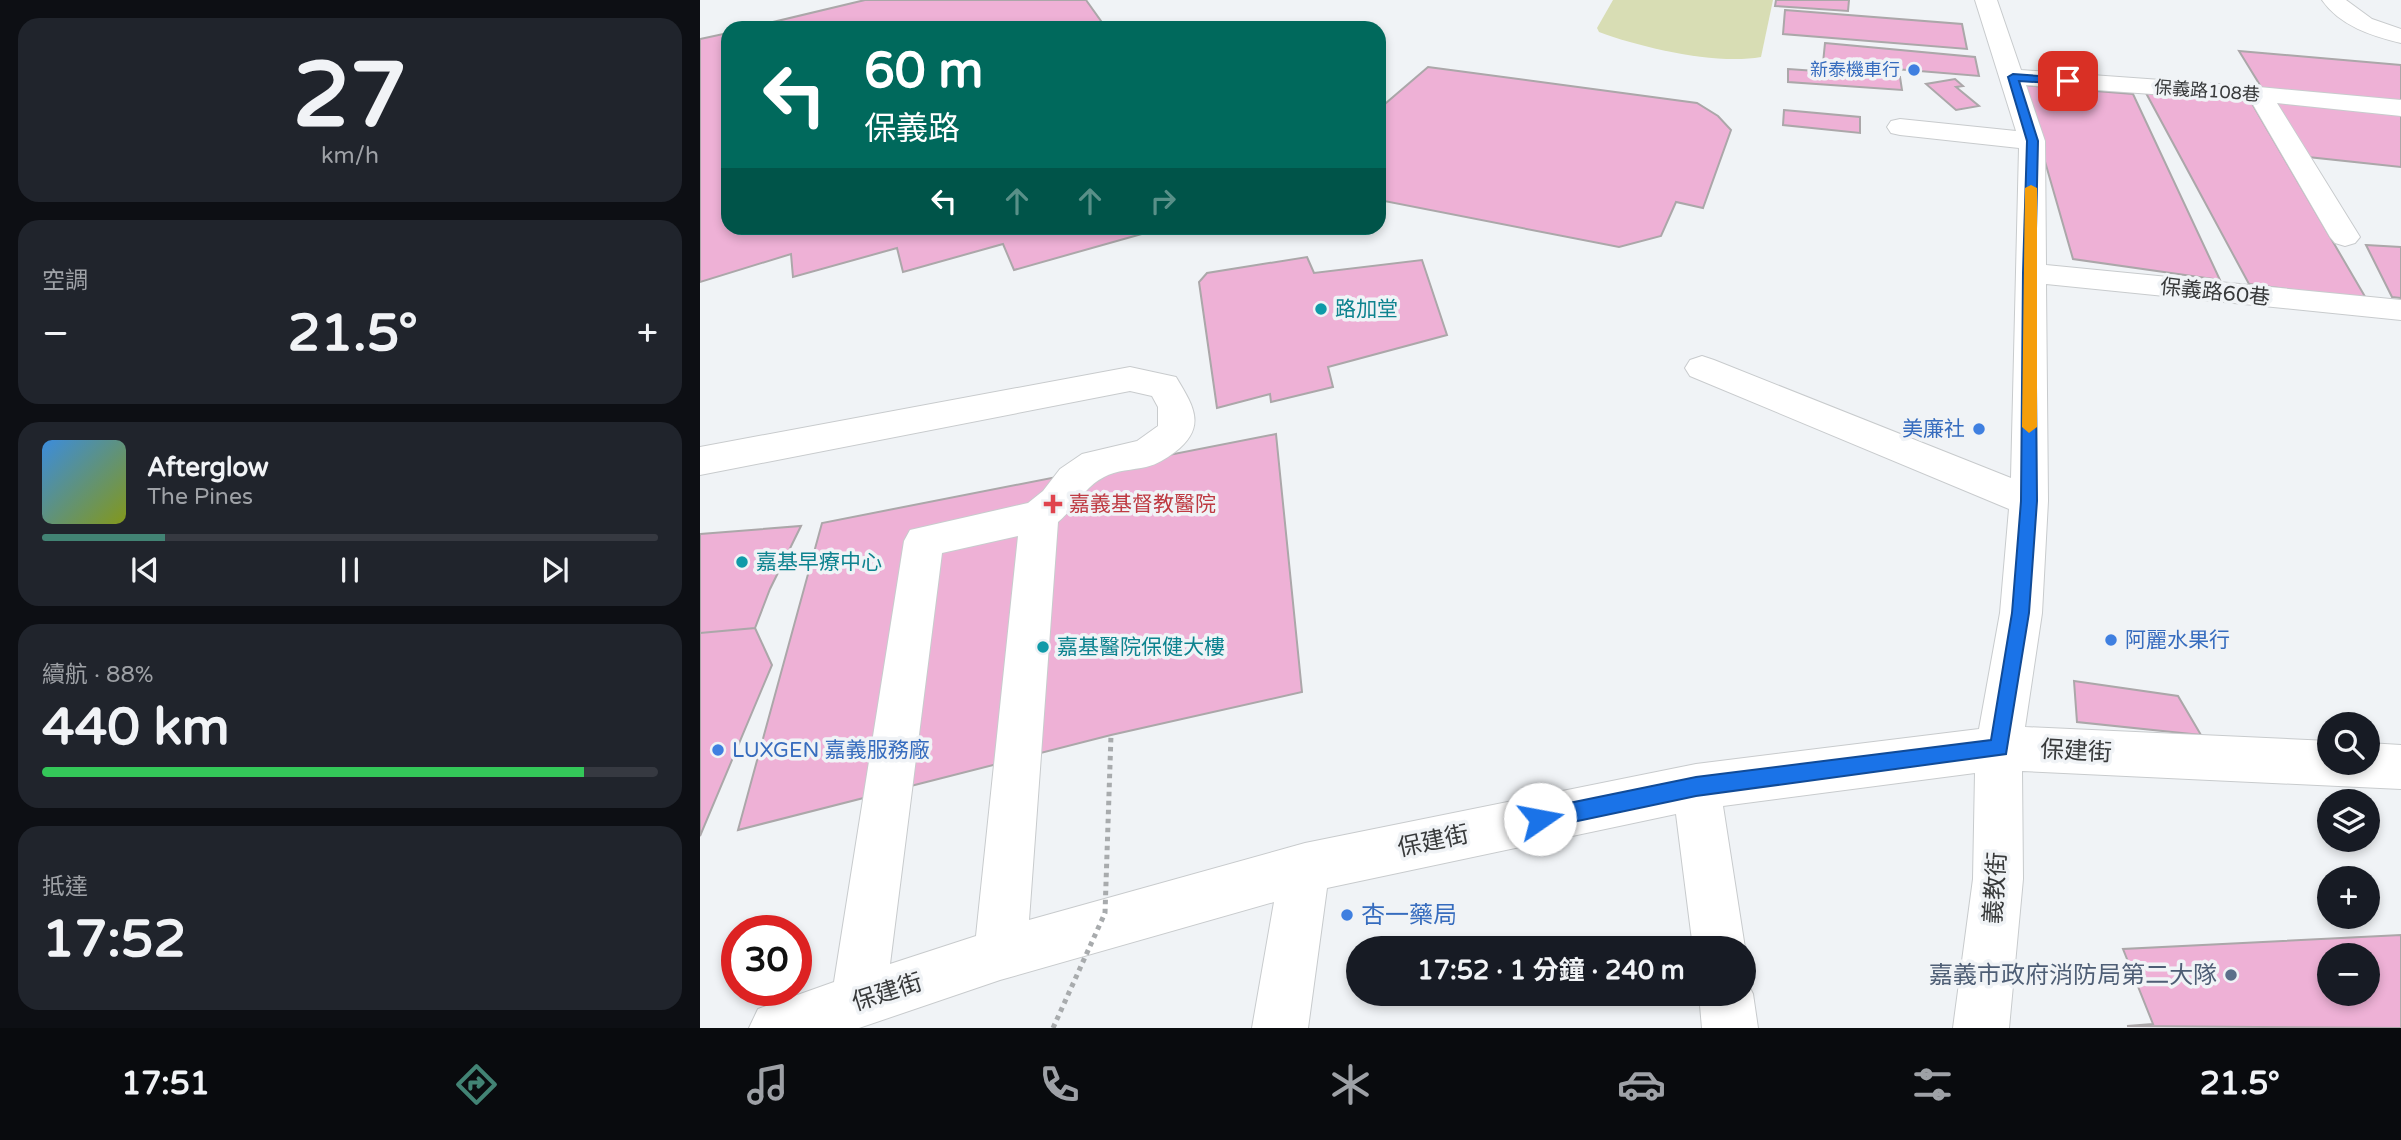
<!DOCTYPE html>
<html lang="zh-TW">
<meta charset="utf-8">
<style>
:root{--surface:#171b24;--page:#20242c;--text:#f1f3f6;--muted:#9ea1a6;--line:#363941;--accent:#428374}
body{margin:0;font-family:"Varela Round","Noto Sans TC",sans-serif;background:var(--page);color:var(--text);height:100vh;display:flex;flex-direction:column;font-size:26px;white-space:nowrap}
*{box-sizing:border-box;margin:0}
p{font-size:23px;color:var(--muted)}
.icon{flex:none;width:38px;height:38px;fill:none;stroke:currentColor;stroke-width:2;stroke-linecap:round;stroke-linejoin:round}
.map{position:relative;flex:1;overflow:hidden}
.drawer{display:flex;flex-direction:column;gap:18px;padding:18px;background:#0d0f14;width:700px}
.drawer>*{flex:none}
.top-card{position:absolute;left:21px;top:21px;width:665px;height:214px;border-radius:21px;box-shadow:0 4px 10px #0003;background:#00695c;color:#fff;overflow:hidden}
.tools{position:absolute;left:1617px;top:712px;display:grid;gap:14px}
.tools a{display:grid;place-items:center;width:63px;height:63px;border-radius:50%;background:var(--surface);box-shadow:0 4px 10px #0003;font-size:35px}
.speed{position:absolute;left:21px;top:915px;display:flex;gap:14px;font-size:35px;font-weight:700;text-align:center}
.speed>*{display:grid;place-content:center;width:91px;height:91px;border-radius:50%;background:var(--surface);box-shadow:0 4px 10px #0003;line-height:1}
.speed .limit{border:10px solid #d22;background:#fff;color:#111}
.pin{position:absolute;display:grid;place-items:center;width:60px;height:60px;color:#fff;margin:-30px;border-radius:14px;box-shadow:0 4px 10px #0006}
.me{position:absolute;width:77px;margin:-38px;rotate:78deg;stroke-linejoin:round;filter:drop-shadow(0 0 5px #0008)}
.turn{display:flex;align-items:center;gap:24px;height:147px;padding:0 28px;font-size:32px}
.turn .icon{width:91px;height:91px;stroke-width:2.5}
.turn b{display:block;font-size:49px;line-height:60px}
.lanes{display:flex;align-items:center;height:66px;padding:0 28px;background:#0003;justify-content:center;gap:35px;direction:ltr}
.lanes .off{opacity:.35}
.big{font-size:52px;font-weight:700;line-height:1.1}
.drawer .widget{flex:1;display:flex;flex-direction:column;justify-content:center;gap:10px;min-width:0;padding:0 24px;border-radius:21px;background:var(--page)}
.drawer .dial{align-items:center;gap:0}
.dial b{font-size:91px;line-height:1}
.song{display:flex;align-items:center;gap:21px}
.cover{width:84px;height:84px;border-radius:10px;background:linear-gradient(135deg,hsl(210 70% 55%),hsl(70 70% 35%))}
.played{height:7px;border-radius:4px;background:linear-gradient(90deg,var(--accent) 20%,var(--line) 20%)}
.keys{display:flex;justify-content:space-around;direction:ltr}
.heat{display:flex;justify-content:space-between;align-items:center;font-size:38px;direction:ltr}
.charge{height:10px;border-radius:5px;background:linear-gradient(90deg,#34c759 88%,var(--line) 0)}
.trip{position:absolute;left:646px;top:936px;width:410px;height:70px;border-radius:35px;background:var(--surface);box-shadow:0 4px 10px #0003;font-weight:700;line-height:70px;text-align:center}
.tabs{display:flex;height:112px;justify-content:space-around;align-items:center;background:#090b0e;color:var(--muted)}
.tabs .icon{width:49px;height:49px}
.tabs .selected{color:var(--accent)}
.tabs b{font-size:32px;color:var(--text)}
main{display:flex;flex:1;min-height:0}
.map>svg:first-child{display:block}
.green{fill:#d8ddb4}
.building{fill:#eeb1d6;stroke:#aba7a9;stroke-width:2;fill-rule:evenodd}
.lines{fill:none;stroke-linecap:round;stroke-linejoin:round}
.minor-casing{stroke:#c8cbcd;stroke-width:2}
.minor{fill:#fff;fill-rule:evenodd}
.path-bridge{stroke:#a8abad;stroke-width:5;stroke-dasharray:4.5 4.5;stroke-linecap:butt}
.route{fill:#1a73e8;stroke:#114b97;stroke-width:2}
.slow{fill:#f59e0b}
.shop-dot{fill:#3f7fe0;stroke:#f0f3f6;stroke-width:2.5}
.culture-dot{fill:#0f9aa8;stroke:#f0f3f6;stroke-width:2.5}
.health-dot{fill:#e0444e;stroke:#f0f3f6;stroke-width:2.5}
.service-dot{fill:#5c6f8a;stroke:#f0f3f6;stroke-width:2.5}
.labels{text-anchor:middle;stroke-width:7;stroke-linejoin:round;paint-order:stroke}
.far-shop-label{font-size:18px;fill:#366cbe;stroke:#f0f3f6;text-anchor:end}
.far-street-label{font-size:18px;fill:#383a3b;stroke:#f0f3f6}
.street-label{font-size:21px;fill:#383a3b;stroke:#f0f3f6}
.culture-label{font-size:21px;fill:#0d838f;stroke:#f0f3f6;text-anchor:start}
.shop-label{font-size:21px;fill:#366cbe;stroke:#f0f3f6;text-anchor:start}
.health-label{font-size:21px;fill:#be3a42;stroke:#f0f3f6;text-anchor:start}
.near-street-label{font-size:24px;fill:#383a3b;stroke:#f0f3f6}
.near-shop-label{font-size:24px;fill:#366cbe;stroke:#f0f3f6;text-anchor:start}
.near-service-label{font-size:24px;fill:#4e5e75;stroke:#f0f3f6;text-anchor:end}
</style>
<main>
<section class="drawer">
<div class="widget dial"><b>27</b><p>km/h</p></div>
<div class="widget"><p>空調</p>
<div class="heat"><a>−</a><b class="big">21.5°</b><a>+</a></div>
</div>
<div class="widget">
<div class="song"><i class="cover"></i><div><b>Afterglow</b><p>The Pines</p></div></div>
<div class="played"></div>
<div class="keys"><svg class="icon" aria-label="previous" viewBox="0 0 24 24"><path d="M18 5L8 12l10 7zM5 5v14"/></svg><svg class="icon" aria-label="pause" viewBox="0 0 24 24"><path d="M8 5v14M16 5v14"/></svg><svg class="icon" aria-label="next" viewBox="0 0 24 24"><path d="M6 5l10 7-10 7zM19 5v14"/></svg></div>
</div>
<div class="widget"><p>續航 · 88%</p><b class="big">440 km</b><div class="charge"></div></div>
<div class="widget"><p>抵達</p><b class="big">17:52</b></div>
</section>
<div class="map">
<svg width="1701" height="1028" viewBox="0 0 1701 1028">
<rect width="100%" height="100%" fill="#f0f3f6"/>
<path class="green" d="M913,0H1073L1061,57C1016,65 942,48 899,32L897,28Z"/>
<path class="building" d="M165,0H386L406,28H48Z
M1076,0H1149L1148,11L1075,6Z
M1085,10L1262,24L1267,49L1083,34Z
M28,33V228H463L314,270L303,244L203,272L197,248L93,277L91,254L0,282V39Z
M1125,43L1275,57L1279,76L1123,63Z
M1539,51L1701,65V102L1563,90Z
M728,67L997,103L1018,116L1031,130L1003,208L976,202L961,236L919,247L679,200V109Z
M1088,69L1200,77L1202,90L1088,82Z
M1255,79L1263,86L1256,87L1279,106L1256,110L1226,84Z
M1323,85L1433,94L1520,280L1373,259Z
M1446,93L1550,100L1667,300L1549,284Z
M1572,102L1701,115V167L1608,157Z
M1084,110L1160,117V133L1083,125Z
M1666,245L1701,247V298L1692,297Z
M607,257L614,273L722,260L747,335L628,367L633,387L571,402L570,394L517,408L499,282L507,273Z
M576,434L602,692L411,735L38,830L122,523Z
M101,526L70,589L55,628L0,633V534Z
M55,628L72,665L0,836V633Z
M1374,681L1478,696L1501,735L1377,722Z
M1701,935V1028L1427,1026L1453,1024L1423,949ZM1629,956H1668V994H1629Z"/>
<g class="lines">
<defs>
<path id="minor" d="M1275,0H1297L1321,70L1559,87L1701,100V116L1577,103L1660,237L1655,243L1645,246L1635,243L1630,237L1551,101L1326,85L1345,141L1346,265L1701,300V320L1346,284L1348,501L1342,613L1325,727L1629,741V763H1668V743L1701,745V789L1322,771L1323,879L1309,1028H1253L1273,879L1275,773L1023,806L1045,948L1043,953V948H993L976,814L627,888L608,1028H552L574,902L300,980L159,1028H49L58,1009L134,982L204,541L210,530L328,503L343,491L360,469L382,454L437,441L458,426V407L452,396L430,391L0,475V447L430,367L476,377C494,407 507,427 475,452C465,459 458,464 446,467C433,470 416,470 404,477C384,487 375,508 358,522L329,920L605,843L996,764L1279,729L1300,613L1309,509L990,376L985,368L990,360L1002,356L1014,360L1311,478L1319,148L1200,135L1191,133L1187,127L1191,121L1200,119L1316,131ZM318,536L276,936L190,964L242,553Z
M1622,0H1646L1672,19L1701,29V43C1672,36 1640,26 1622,0Z
M1043,974L1053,994L1058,1028H1002L999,994H1043Z"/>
</defs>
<use href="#minor" class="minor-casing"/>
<use href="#minor" class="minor"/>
<path class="path-bridge" d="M353,1028L405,913L411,735"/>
</g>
<path class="route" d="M1313,74L1368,78L1373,81L1368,84L1319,81L1338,141L1335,273L1337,501L1329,613L1306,754L996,796L840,829L833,826L830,819L833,812L840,809L996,777L1291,740L1312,613L1321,501L1323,273L1327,141L1308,77Z"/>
<path class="slow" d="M1331,185L1337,188V427L1329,433L1322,427L1325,188Z"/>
<g class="shop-dot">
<circle cx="1214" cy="70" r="7"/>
<circle cx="1279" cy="429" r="7"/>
<circle cx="1411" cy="640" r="7"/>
<circle cx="18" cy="750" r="7"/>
<circle cx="647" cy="915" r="7"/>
</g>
<g class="culture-dot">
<circle cx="621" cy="309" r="7"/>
<circle cx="42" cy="562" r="7"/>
<circle cx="343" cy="647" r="7"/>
</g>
<path class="health-dot" d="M349.5 493.5h7v7h7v7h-7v7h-7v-7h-7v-7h7z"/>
<circle class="service-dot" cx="1531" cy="975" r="7"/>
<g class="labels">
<g class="far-shop-label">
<text x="1200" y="76">新泰機車行</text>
</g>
<g class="far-street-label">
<text transform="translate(1507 91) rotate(4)" y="6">保義路108巷</text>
</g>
<g class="street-label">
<text transform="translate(1515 292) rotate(6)" y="7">保義路60巷</text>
</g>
<g class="culture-label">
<text x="635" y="316">路加堂</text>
<text x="56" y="569">嘉基早療中心</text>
<text x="357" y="654">嘉基醫院保健大樓</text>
</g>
<g class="shop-label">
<text x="1265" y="436" text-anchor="end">美廉社</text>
<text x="1425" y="647">阿麗水果行</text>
<text x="32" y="757">LUXGEN 嘉義服務廠</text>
</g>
<g class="health-label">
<text x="369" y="511">嘉義基督教醫院</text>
</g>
<g class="near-street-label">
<text transform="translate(1376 751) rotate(3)" y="8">保建街</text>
<text transform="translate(733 841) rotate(-12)" y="8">保建街</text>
<text transform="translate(1295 888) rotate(-86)" y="8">義教街</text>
<text transform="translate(187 992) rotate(-18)" y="8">保建街</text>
</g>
<g class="near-shop-label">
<text x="661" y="923">杏一藥局</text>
</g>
<g class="near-service-label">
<text x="1517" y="983">嘉義市政府消防局第二大隊</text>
</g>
</g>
</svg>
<div class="tools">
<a><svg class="icon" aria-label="search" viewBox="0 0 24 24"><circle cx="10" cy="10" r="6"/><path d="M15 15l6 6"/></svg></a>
<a><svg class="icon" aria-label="layers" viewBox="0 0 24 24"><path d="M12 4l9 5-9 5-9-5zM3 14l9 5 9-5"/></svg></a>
<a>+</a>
<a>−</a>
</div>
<div class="speed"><div class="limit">30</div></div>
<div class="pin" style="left:1368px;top:81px;background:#d93025"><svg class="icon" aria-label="arrive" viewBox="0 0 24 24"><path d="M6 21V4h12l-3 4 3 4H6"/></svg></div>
<svg class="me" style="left:840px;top:819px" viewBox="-20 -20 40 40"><circle r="19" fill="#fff"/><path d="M0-13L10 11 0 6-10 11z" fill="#1a73e8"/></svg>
<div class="trip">17:52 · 1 分鐘 · 240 m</div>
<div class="top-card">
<div class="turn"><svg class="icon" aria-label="left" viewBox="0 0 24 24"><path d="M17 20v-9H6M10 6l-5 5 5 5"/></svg><div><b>60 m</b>保義路</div></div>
<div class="lanes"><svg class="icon" aria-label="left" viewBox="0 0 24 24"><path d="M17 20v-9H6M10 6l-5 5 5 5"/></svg><svg class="icon off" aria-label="ahead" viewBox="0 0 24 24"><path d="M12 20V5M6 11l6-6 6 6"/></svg><svg class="icon off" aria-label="ahead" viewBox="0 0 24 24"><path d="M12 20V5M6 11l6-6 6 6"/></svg><svg class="icon off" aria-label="right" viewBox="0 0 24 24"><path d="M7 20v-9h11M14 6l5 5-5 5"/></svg></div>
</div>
</div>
</main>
<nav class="tabs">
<b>17:51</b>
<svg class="icon selected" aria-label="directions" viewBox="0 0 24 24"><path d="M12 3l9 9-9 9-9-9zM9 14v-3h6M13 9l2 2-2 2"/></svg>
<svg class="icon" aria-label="music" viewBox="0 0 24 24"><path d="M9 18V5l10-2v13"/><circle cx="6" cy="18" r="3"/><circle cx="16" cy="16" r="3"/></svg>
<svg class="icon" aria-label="phone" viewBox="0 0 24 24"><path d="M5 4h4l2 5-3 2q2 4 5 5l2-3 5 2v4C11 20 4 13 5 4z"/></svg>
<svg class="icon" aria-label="climate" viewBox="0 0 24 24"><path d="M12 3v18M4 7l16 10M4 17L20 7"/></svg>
<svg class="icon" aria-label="car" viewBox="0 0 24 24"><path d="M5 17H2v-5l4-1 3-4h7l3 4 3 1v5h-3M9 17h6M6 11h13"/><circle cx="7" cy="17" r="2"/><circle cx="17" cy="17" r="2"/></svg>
<svg class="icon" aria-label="filters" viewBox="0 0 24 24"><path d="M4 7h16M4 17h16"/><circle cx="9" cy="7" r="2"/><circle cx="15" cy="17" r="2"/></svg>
<b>21.5°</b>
</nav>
